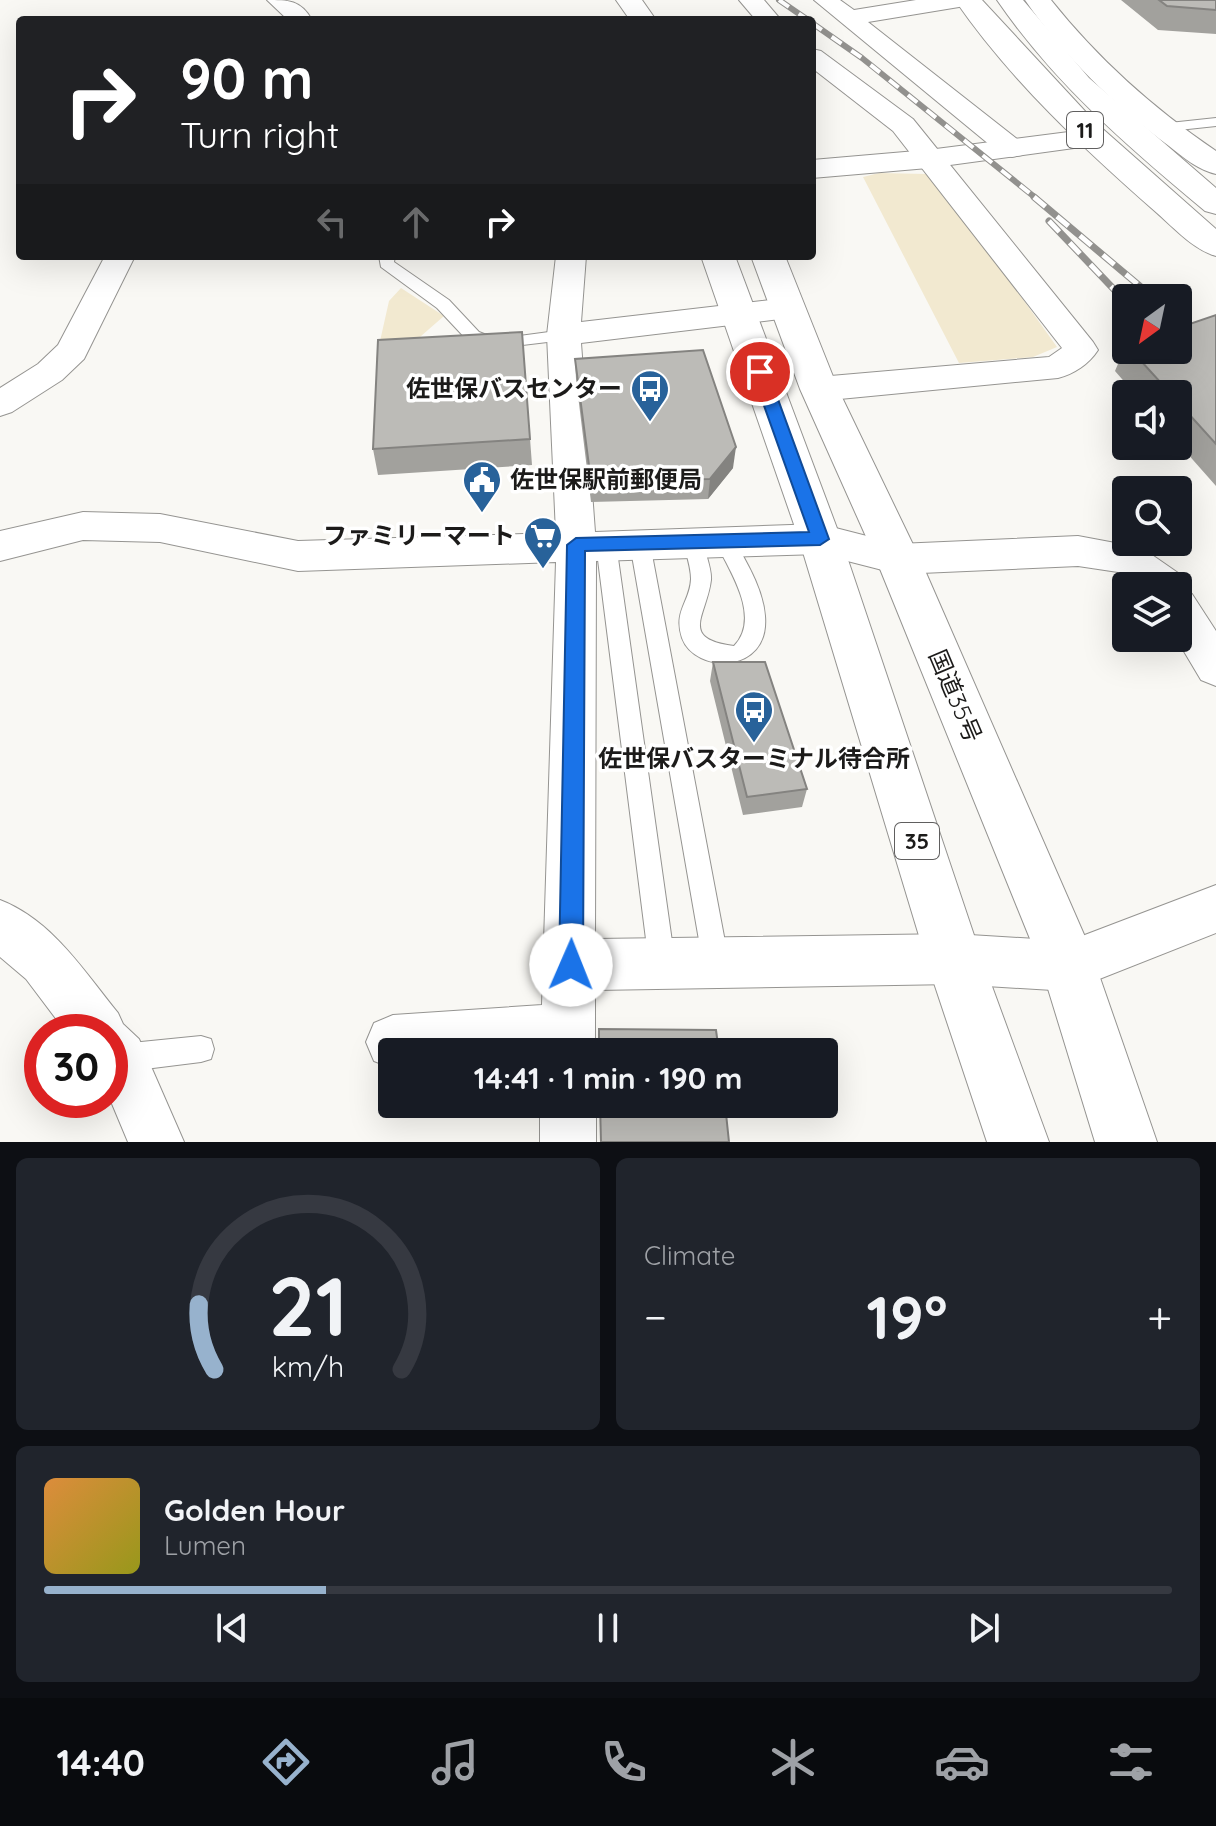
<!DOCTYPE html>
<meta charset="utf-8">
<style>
:root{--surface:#171b24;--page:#20242c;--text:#f1f3f6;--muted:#9ea1a6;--line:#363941;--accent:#97b2cd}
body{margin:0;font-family:Quicksand,"Noto Sans JP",sans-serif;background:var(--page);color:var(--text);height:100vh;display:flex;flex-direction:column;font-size:30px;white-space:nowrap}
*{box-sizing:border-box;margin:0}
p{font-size:26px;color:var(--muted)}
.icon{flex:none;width:44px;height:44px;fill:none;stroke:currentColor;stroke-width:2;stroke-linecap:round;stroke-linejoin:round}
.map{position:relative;height:1142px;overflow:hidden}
.side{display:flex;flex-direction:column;gap:16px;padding:16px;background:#0d0f14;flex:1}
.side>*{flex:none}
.banner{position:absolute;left:16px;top:16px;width:800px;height:244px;border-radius:8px;box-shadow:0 8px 32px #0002;background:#202124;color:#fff;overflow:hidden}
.needle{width:52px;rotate:213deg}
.controls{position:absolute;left:1112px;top:284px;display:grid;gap:16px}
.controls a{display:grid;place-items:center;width:80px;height:80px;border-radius:8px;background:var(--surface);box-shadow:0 8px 32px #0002;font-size:40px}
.speed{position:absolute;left:24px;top:1014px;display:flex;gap:16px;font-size:40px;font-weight:700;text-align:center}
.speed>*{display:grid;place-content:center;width:104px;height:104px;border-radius:50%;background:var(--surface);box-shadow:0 8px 32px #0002;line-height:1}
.speed .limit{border:12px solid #d22;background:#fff;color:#111}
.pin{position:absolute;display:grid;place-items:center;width:68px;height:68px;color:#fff;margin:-34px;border:4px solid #fff;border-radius:50%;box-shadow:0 2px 8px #0007}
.me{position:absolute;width:88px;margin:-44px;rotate:1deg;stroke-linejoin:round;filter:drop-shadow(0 0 6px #0008)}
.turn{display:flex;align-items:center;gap:28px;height:168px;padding:0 32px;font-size:36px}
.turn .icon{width:104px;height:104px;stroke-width:2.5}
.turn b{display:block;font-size:56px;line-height:68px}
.lanes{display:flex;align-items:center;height:76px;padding:0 32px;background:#0003;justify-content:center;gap:40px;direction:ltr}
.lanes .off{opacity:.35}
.big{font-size:60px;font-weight:800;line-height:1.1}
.side .widget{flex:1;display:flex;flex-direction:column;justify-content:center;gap:12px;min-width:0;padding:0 28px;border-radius:12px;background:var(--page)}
.side .dial{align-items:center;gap:0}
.dial svg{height:208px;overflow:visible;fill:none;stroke:var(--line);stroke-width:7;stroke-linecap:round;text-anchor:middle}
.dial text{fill:var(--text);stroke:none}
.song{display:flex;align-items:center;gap:24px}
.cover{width:96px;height:96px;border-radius:12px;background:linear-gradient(135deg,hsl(30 70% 55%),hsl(60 70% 35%))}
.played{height:8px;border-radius:4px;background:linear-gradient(90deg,var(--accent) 25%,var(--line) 25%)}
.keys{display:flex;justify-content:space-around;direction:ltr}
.heat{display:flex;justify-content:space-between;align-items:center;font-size:44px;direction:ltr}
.side .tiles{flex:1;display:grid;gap:16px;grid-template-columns:1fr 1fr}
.widget:last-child{grid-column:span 2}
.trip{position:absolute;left:378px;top:1038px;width:460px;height:80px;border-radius:8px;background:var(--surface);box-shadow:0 8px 32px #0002;font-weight:800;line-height:80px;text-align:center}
.tabs{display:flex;height:128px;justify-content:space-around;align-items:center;background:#090b0e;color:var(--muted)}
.tabs .icon{width:56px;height:56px}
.tabs .on{color:var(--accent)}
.tabs b{font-size:36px;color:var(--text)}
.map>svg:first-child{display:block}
.green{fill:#f2e9d0}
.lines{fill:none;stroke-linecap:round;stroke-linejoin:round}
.service-casing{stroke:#959491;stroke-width:2}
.minor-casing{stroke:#959491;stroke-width:2}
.tertiary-casing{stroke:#959491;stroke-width:2}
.primary-casing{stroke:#959491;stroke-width:2}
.trunk-casing{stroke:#959491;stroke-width:2}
.motorway-casing{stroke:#959491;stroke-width:2}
.service{fill:#fff;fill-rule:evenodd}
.minor{fill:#fff;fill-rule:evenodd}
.tertiary{fill:#fff;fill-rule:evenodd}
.primary{fill:#fff;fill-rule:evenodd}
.trunk{fill:#fff;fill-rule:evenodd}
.motorway{fill:#fff;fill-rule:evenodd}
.rail-far1-casing{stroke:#92918e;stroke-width:6}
.rail-casing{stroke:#92918e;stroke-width:7}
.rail-far1{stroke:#fff;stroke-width:4;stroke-dasharray:12;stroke-linecap:butt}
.rail{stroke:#fff;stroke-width:5;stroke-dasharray:15;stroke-linecap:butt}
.wall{fill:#a2a19d}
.shaded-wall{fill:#848380}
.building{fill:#bcbbb7;stroke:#848380;stroke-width:2}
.route{fill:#1a73e8;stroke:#114b97;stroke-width:2}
.labels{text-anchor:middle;stroke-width:7;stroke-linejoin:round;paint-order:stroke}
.shield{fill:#fff;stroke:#605f5f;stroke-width:2}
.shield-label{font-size:22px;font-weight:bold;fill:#1c1b1a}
.poi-label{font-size:24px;font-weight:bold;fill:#1c1b1a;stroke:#fff;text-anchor:end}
.street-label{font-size:24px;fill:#1c1b1a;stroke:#fff}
</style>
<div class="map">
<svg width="1216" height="1142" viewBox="0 0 1216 1142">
<rect width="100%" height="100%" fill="#f9f8f4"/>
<path class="green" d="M879,173L927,174L1000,267L1057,347L1033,357L959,363L863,177Z
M401,288L444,316L389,364L376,359L389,301Z"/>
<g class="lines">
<defs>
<path id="service" d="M1216,118V126L1160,132L1153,128L1160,124Z
M379,256H395L394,262L449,300L479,332L497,339L564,330L572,335L564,340L489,349L467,340L437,308L381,267Z
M725,534L732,536C745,560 763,588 765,616C770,675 695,674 682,638C673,611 690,602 691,579C691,567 686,553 683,542L686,537H700L703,542C705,553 712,569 711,580C707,615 678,639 734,646C762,617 729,570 715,541L718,536Z
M606,537L613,539L616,544L675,963L671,972L662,976L653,972L649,963L596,544L599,539Z
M640,537L647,539L650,544L729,963L725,972L716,976L707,972L703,963L630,544L633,539Z
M201,1036L211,1039L214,1049L211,1059L201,1062L121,1072L110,1064L111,1048L121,1044Z"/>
<path id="minor" d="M267,0C288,0 301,0 312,20H288Z
M739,0H764L781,20H756Z
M814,0H840L854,10L916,0H971L967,5L959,7L868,22L1022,143L1026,149L1022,155L1012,157L1002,155Z
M812,49L821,51L913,119L1093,342L1098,350C1089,364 1074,374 1058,378L819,401L807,397L802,389L807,381L819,377L1049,357L1062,348L893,131L812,68Z
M105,256H135L84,359L62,380L12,412L0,416V388L38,364L58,345Z
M556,256H586L581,322L788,298L799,301L804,308L799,315L788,318L581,343L595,532L820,524L898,544L1078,536L1142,548L1181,575L1187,586L1185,591L1192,594L1216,631V686L1201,680L1176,638L1178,586H1137L1118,572L1078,566L898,574L820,554L596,561L595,939L954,934L1069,941L1216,885V933L1069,991L954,984L595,990V1052H392V1068L374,1061L366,1042L374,1023L393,1015L542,1005L556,562L298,571L160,542L83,540L0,561V531L83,512L160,514L298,541L556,533L547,335Z
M0,900C52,920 84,971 118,1013L123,1024L139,1039L184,1142H128L110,1099V1032H66L26,979L0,957Z
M540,1104H596V1142H540Z"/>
<path id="tertiary" d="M1092,129L1103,132L1107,138L1103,144L928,168L812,178V160L928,150Z"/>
<path id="primary" d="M955,0H982L1096,123L1216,229V256C1194,250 1175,229 1157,213C1085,150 1010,80 955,0Z
M1025,0H1051C1098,59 1154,109 1216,151V174C1198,170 1183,157 1169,146C1114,105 1064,56 1025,0Z"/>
<path id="trunk" d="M616,0H642L656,20H630Z
M701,256H735L841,539L982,959L1049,1142H987L926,959L799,539Z
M751,256H785L838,389L920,559L1089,946L1157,1142H1095L1041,966L876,559L800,389Z"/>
<path id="motorway" d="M997,0H1023L1089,78L1216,188V214L1205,211C1128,147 1054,83 997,0Z"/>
</defs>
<use href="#service" class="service-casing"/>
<use href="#minor" class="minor-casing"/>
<use href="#tertiary" class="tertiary-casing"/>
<use href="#primary" class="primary-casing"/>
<use href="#trunk" class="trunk-casing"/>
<use href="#motorway" class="motorway-casing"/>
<use href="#service" class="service"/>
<use href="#minor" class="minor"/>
<use href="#tertiary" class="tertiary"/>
<use href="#primary" class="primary"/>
<use href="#trunk" class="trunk"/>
<use href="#motorway" class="motorway"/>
<defs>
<path id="rail-far1" d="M779,0L808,20
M812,23L862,58L1037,199"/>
<path id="rail" d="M1034,197L1154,298
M1049,221L1126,302
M1178,320L1216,355"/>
</defs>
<use href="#rail-far1" class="rail-far1-casing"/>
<use href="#rail" class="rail-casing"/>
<use href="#rail-far1" class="rail-far1"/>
<use href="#rail" class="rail"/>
</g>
<path class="wall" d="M1121,0H1216V34L1158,30Z
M1216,315V486L1178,443V394H1135L1115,371L1126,345V350H1131Z
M522,332L532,465L378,475L373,449Z
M575,359L733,468L708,499L591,502L576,379Z
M713,662L807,789L802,807L743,815L710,681Z"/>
<path class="shaded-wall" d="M736,447L733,468L708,499L710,479Z"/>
<path class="building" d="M1159,0H1216V10L1167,6Z
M1216,315V444L1178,402V394H1171L1131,350H1178V328Z
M522,332L530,439L373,449L378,340Z
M703,350L736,447L710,479L591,481L575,359Z
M713,662H765L807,789L747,797Z
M599,1029L716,1030L719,1052H599Z
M600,1104H725L729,1142H601Z"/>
<path class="route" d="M760,367L768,372L829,539L820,545L585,551L583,965L579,973L571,977L563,973L559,965L567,545L576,538L809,532L752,372Z"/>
<defs>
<symbol id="bus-pin" viewBox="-11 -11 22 30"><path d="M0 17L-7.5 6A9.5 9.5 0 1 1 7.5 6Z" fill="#28629a" stroke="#fff"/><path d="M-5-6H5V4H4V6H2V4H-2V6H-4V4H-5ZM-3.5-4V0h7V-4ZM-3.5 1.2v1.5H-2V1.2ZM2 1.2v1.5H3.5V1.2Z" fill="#fff"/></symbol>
<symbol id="civic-pin" viewBox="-11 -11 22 30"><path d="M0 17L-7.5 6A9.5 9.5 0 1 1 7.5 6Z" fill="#28629a" stroke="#fff"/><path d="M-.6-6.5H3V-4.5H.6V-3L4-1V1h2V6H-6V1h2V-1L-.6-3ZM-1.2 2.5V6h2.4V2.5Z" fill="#fff"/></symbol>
<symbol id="supermarket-pin" viewBox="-11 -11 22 30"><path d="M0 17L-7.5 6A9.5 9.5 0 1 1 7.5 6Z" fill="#28629a" stroke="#fff"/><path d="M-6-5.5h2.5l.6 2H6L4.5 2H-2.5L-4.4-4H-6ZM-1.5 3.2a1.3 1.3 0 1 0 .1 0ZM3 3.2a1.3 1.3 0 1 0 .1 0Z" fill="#fff"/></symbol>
</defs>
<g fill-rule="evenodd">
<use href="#bus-pin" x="628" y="367" width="44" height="60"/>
<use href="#civic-pin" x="460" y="458" width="44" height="60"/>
<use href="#supermarket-pin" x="521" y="514" width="44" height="60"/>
<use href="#bus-pin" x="732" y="688" width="44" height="60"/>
</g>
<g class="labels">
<g class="shield">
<rect x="1067" y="112" width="36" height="36" rx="6"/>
<rect x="895" y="823" width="44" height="36" rx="6"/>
</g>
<g class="shield-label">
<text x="1085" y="138">11</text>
<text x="917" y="849">35</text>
</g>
<g class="poi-label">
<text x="622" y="397">佐世保バスセンター</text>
<text x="510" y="488" text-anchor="start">佐世保駅前郵便局</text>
<text x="515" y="544">ファミリーマート</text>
<text x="754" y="767" text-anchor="middle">佐世保バスターミナル待合所</text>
</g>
<g class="street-label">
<text transform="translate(955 696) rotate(67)" y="8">国道35号</text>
</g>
</g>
</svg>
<div class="controls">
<a><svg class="needle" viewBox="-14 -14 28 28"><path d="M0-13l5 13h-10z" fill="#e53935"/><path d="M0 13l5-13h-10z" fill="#9ea1a6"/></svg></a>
<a><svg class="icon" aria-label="sound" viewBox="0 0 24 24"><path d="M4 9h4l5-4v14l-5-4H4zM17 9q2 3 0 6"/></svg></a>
<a><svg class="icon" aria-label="search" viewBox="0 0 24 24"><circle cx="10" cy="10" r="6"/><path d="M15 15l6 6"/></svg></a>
<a><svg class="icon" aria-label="layers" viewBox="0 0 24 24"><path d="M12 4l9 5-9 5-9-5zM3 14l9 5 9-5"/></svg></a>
</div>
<div class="speed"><div class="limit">30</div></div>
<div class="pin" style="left:760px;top:372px;background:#d93025"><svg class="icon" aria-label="arrive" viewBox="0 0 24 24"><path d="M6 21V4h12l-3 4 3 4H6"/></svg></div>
<svg class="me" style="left:571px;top:965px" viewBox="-20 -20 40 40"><circle r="19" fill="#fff"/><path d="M0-13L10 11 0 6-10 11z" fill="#1a73e8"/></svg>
<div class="trip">14:41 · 1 min · 190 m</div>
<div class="banner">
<div class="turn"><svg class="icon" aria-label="right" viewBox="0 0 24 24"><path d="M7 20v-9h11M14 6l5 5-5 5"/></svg><div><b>90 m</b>Turn right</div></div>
<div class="lanes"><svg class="icon off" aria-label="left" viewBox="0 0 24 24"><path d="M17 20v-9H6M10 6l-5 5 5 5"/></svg><svg class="icon off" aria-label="ahead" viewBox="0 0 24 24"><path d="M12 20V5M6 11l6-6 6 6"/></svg><svg class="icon" aria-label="right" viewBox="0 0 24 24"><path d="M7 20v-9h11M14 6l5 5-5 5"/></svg></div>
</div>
</div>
<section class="side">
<div class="tiles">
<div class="widget dial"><svg viewBox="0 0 100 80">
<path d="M14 69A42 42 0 1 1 86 69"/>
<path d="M14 69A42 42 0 0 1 8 44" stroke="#97b2cd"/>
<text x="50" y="56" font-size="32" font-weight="700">21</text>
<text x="50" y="72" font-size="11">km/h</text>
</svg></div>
<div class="widget"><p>Climate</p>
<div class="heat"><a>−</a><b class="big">19°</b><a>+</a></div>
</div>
<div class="widget">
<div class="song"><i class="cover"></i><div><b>Golden Hour</b><p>Lumen</p></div></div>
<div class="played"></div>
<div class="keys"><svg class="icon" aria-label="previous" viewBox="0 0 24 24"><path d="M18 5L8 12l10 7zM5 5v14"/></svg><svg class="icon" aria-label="pause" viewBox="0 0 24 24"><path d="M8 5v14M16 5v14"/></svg><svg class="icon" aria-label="next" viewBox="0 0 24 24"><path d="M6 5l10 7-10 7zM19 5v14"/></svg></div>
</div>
</div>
</section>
<nav class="tabs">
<b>14:40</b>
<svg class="icon on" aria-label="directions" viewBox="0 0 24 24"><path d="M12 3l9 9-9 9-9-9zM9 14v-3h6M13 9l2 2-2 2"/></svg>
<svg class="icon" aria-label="music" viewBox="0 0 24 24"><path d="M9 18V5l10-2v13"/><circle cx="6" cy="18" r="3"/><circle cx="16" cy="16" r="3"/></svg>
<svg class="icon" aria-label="phone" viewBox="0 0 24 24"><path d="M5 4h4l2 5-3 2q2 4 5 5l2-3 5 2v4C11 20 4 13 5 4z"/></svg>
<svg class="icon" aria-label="climate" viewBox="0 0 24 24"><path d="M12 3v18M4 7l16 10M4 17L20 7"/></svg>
<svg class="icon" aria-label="car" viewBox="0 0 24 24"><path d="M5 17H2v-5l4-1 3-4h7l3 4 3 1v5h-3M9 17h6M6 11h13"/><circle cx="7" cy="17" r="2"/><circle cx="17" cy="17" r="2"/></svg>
<svg class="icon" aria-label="filters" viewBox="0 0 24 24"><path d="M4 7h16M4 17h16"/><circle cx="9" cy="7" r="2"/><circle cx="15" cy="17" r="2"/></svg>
</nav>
